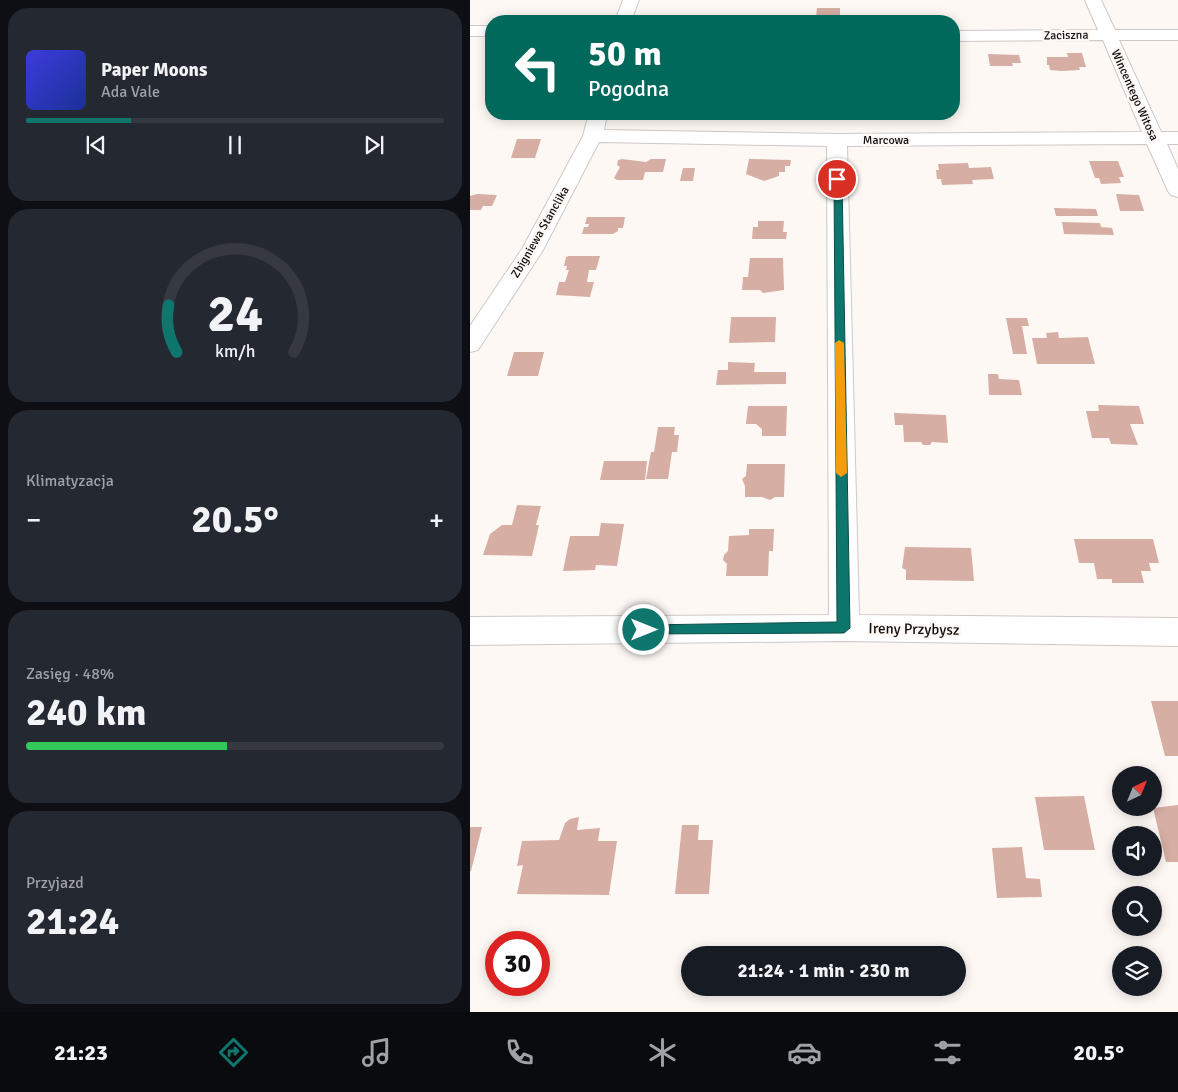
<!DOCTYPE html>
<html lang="pl">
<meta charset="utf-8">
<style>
:root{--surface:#171b24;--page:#242831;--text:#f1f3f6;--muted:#9ea1a6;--line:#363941;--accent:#0f766e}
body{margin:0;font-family:Signika,sans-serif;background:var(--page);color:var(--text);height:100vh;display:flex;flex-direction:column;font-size:19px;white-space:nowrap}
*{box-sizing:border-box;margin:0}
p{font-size:16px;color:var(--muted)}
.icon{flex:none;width:28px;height:28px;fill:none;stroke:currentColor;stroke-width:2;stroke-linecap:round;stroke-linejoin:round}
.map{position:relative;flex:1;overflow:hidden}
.side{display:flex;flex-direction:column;gap:8px;padding:8px;background:#0d0f14;width:470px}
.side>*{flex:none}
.guide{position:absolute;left:15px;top:15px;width:475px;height:105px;border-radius:20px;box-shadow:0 2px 12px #0003;background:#00695c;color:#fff;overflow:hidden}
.needle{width:32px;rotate:43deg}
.tools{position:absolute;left:642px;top:766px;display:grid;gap:10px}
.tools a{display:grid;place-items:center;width:50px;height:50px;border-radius:50%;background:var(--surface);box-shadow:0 2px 12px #0003;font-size:25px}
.speed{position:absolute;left:15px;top:931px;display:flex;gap:10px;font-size:25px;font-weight:700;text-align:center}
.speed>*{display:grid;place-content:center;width:65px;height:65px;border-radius:50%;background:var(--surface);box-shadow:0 2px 12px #0003;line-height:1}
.speed .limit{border:8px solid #d22;background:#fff;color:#111}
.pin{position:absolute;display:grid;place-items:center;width:42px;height:42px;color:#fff;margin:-21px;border:2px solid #fff;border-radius:50%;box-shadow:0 1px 5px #0007}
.me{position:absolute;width:55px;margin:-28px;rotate:90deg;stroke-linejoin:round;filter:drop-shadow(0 0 4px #0008)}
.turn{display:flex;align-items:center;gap:18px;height:105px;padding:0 20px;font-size:22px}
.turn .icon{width:65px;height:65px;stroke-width:2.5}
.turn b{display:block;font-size:35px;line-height:42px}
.big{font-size:38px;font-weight:800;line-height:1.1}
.side .card{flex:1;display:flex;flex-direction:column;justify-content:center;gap:8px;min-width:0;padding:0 18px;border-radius:20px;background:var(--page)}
.side .dial{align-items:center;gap:0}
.dial svg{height:130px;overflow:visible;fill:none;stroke:var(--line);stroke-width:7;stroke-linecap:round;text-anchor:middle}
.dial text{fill:var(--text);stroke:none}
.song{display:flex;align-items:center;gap:15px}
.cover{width:60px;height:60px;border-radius:8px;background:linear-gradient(135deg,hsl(240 70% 55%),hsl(230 70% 35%))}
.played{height:5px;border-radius:2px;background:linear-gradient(90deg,var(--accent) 25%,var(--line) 25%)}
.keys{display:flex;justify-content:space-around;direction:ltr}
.heat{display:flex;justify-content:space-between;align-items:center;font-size:28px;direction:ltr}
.charge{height:8px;border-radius:4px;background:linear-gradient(90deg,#34c759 48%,var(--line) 0)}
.trip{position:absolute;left:211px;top:946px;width:285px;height:50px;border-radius:25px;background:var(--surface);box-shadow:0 2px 12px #0003;font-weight:800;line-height:50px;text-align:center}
.menu{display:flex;height:80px;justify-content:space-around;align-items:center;background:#090b0e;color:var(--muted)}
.menu .icon{width:35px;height:35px}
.menu .current{color:var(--accent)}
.menu b{font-size:22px;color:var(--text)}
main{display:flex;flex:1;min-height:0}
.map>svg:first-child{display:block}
.building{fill:#d6aea4}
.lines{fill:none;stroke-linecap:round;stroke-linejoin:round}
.street-casing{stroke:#cec8c6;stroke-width:2}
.street{fill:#fff;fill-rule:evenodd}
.route{fill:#0f766e;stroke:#0a4d48}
.slow{fill:#f59e0b}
.labels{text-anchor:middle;stroke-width:5;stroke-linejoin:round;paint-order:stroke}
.far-street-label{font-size:12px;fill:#100e0d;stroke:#fef8f5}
.street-label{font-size:15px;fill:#100e0d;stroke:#fef8f5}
</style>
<main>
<section class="side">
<div class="card">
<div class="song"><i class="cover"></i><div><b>Paper Moons</b><p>Ada Vale</p></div></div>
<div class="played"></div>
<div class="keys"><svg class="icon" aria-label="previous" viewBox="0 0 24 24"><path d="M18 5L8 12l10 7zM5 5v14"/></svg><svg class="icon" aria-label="pause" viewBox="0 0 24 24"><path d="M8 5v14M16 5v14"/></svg><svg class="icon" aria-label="next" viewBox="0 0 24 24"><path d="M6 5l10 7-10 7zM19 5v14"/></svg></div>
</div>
<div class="card dial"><svg viewBox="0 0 100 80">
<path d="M14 69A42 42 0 1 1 86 69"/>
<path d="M14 69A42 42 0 0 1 9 40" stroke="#0f766e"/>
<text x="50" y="56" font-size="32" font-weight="700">24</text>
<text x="50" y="72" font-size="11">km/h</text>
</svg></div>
<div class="card"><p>Klimatyzacja</p>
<div class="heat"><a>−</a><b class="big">20.5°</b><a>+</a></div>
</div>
<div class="card"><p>Zasięg · 48%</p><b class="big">240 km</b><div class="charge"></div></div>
<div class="card"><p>Przyjazd</p><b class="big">21:24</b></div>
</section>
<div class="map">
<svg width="708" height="1012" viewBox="0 0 708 1012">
<rect width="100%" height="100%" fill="#fef8f5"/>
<path class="building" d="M347,8H370V18L346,17Z
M597,53H612L616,67H609L610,70L591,71L580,70L579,65H577V57H598Z
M518,54L549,55L551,63H542L543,66H520Z
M47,139H71L65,158H41Z
M152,159L176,162L181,159H196L193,172H175L173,180H147L144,178L150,167L147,165L148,160Z
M279,159L321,160L320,166H315V172H309V176L294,181L276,174Z
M619,161H648L654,177H649L651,183L631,184L629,178H625Z
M498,163L499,168L521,167L524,179L502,180L503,184L472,185L471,179H467L466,170H469L468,164Z
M213,168H225L223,181H210Z
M7,194L27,195L22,206H13L11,210H0V196Z
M646,194L669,195L674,211H650Z
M584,208L626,209L628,216H586Z
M117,217H155L153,228H148V231L143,234H112L114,227H118L119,224H115Z
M288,221H314L313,232H317L316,239H282L283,227H288Z
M592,222L630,223L631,227L642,228L644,235L594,234Z
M99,256H130L126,270H119L117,282H124L120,297L86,295L89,282H95L99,270H96L97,266H94L96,257Z
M280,258H313L314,290L293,293L290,290H272L273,277H278Z
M261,317H306L305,342L259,343Z
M536,318H557L559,326H552L557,354H543Z
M588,332L589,338L618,337L625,364H567L562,338H577L576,333Z
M44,352H74L68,376H37Z
M258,362L285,363L284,372H316V384L246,385L248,370H258Z
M518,374H528L529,379L549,380L552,395H519Z
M628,405L669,406L674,424H660L668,445L641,444L639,438H622L616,411H629Z
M278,406H317L316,436H292V429L286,424H276Z
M424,413L476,415L478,443L462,442L460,445H453L451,442H434L433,425H425Z
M188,427H205L204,435H209L207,452H202L198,479H176L181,452H184Z
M134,461H177L175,480H130Z
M277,464H315L314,497H305L300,500L292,497H275V486L272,479L276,476Z
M47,505L71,506L66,525H69L62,556L13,555L20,534L32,525H42Z
M131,523L154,524L147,566L126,565L125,570L93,571L100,536H129Z
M279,529H304L303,551H299L298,576H256L257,564L253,560L254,555L258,551L259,536L279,535Z
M604,539H683L689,563H679L681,571H671L674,583H642V579H627L624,563H609Z
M435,547L501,548L504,581L436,580V570L432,568Z
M681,701H708V756H695Z
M614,796L625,850H574L565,797Z
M708,805V862H696L683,808Z
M109,817L107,830L130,828L128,841H147L139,895L47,894L53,865L47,866L52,841L89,840L95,823L100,819Z
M212,825H229L228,840H243L239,894H205Z
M0,827H12L1,871H0Z
M552,847L556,878L570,879L572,897L527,898L522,848Z"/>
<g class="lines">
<defs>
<path id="street" d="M153,0H169L161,21H145Z
M615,0H631L645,30H708V40H649L691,132H708V144H697L708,169V197L701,195L698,191L677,144L377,146L389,615L708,618V646L374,641L0,645V617L359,615L357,146L129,142L73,250L8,350L0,352V326L52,249L113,136L119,114H137L134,130L367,134L672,132L633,40L484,41V31L628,30Z
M0,26H21V36H0Z"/>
</defs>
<use href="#street" class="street-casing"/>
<use href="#street" class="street"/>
</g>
<path class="route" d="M364,177L372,179L380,628L374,633L170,634L168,630L174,625L367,622Z"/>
<path class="slow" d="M369,340L374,343L377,473L371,477L366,473L365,343Z"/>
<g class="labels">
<g class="far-street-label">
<text transform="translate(596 35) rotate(-1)" y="4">Zaciszna</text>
<text transform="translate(665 95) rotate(66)" y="4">Wincentego Witosa</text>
<text x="416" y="144">Marcowa</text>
<text transform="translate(70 232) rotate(-60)" y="4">Zbigniewa Stanclika</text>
</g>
<g class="street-label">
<text transform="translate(444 629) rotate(1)" y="5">Ireny Przybysz</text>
</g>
</g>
</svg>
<div class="tools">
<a><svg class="needle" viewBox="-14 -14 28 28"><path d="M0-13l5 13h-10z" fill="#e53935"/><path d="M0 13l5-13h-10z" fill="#9ea1a6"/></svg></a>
<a><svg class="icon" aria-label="sound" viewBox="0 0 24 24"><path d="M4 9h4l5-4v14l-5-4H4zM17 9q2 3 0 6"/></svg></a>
<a><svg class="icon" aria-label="search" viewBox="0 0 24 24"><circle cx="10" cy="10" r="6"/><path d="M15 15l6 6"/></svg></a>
<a><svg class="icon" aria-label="layers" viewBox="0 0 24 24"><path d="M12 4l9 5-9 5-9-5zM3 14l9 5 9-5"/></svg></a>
</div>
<div class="speed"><div class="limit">30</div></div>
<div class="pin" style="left:367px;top:179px;background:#d93025"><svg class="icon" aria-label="arrive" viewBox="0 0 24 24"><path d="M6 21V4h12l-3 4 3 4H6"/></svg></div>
<svg class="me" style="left:174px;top:630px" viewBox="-20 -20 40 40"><circle r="17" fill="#0f766e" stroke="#fff" stroke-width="3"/><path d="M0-11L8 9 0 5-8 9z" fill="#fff"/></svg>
<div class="trip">21:24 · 1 min · 230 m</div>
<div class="guide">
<div class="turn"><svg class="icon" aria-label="left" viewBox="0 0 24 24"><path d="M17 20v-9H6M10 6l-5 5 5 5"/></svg><div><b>50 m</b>Pogodna</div></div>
</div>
</div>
</main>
<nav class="menu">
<b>21:23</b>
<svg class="icon current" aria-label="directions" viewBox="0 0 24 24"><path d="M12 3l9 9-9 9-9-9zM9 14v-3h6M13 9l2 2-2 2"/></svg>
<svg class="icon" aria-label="music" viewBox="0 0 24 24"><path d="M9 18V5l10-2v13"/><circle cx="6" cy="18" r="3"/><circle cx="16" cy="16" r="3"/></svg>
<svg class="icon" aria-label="phone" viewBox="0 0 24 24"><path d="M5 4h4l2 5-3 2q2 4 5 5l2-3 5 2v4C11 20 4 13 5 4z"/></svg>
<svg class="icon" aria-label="climate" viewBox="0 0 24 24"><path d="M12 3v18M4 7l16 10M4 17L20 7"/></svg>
<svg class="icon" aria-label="car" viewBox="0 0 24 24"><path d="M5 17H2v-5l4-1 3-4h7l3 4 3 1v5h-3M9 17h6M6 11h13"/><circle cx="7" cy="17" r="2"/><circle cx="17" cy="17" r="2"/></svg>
<svg class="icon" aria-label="filters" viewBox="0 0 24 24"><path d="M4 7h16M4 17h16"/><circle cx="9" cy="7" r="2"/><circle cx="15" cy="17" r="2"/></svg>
<b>20.5°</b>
</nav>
